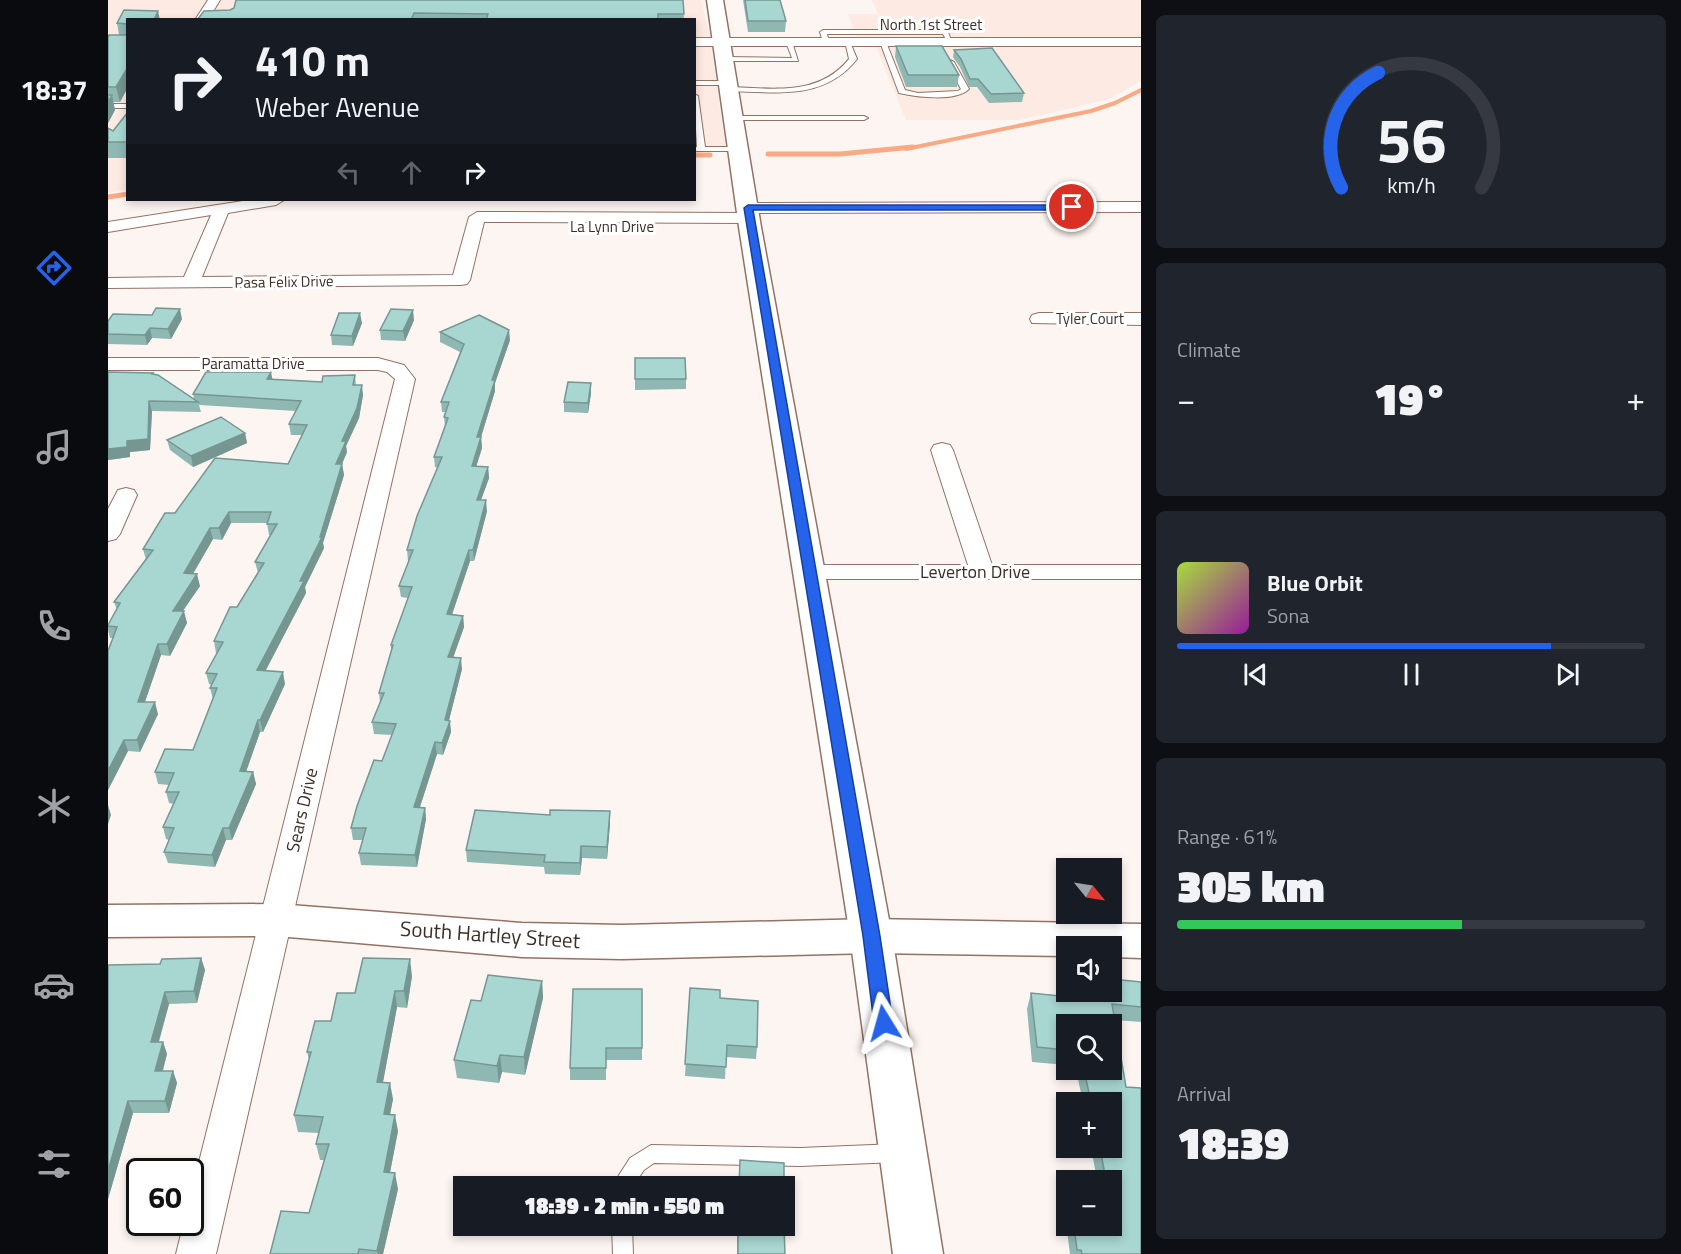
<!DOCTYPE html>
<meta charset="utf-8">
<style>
:root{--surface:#171b24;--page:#20242c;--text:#f1f3f6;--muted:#9ea1a6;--line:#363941;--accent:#2563eb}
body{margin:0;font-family:"Titillium Web",sans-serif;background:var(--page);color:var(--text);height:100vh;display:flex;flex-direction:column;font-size:22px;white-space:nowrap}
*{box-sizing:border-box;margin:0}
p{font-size:20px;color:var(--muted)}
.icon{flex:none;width:33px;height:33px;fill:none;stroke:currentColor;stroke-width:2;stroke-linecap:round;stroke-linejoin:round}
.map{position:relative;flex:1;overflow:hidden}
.side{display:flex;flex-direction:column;gap:15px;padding:15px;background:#0d0f14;width:540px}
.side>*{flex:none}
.guide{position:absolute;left:18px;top:18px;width:570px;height:183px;border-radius:0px;box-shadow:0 3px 9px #0003;background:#171b24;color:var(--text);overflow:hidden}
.needle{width:39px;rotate:120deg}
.controls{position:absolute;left:948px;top:858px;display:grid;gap:12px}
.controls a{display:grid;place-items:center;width:66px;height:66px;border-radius:0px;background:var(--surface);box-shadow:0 3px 9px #0003;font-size:30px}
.speed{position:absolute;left:18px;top:1158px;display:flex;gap:12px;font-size:30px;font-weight:700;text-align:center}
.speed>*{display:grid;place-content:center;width:78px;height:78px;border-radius:50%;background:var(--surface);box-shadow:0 3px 9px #0003;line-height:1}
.speed .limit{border:3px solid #111;border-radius:9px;background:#fff;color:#111}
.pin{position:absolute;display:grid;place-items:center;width:51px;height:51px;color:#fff;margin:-26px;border:3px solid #fff;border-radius:50%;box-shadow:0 2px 6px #0007}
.me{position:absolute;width:66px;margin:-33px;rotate:352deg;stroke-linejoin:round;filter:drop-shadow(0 0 4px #0008)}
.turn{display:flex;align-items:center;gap:21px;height:126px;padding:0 30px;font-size:27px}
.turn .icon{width:78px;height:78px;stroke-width:2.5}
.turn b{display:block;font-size:42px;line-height:51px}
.lanes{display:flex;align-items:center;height:57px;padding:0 30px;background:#0003;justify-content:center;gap:30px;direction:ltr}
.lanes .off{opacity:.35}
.big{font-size:45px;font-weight:800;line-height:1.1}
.side .widget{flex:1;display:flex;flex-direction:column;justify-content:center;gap:9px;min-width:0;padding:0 21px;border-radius:9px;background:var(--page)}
.side .dial{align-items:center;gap:0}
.dial svg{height:156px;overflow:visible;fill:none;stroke:var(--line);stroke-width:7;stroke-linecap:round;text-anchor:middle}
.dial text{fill:var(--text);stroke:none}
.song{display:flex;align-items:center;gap:18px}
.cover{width:72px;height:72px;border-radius:9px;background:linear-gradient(135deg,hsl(80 70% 55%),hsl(300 70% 35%))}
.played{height:6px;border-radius:3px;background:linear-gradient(90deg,var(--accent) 80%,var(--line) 80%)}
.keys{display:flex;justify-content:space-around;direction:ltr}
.heat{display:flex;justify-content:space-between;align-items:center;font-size:33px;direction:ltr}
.charge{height:9px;border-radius:4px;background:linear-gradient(90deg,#34c759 61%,var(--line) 0)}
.trip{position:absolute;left:345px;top:1176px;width:342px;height:60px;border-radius:0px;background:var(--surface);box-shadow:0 3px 9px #0003;font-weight:800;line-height:60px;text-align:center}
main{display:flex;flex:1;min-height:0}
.tabs{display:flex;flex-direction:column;width:108px;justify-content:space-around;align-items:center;background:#090b0e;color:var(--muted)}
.tabs .icon{width:42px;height:42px}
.tabs .selected{color:var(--accent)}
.tabs b{font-size:27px;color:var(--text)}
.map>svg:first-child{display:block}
.built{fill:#fdeae2}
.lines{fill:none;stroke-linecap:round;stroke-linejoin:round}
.stream-far1{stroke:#f9a983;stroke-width:4}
.stream{stroke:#f9a983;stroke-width:5}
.lane-casing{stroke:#937262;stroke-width:2}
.street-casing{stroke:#937262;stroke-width:2}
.secondary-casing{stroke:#937262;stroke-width:3}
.primary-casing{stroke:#937262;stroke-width:3}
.lane{fill:#fff;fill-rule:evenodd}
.street{fill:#fff;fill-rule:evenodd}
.secondary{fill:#fff;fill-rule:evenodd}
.primary{fill:#fff;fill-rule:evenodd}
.wall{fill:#90b8b3;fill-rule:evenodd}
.shaded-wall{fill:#769692}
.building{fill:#a8d6d0;stroke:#769692;stroke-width:1.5}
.route{fill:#2563eb;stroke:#184099;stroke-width:1.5}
.labels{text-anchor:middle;stroke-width:6;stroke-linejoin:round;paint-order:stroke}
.far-street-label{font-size:15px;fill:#3d2e28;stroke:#fff}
.street-label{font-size:18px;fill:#3d2e28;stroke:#fff}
.near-street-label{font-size:21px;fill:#3d2e28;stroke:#fff}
</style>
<main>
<nav class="tabs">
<b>18:37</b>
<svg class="icon selected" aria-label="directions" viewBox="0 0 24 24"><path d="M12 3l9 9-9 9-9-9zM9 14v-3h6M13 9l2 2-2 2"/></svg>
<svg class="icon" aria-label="music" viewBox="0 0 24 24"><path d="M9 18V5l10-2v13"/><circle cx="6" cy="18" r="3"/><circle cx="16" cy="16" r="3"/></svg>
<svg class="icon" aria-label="phone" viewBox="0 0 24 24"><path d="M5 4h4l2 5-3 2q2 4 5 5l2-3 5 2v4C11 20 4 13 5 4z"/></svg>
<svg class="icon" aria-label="climate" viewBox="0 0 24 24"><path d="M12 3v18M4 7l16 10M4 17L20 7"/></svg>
<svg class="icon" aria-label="car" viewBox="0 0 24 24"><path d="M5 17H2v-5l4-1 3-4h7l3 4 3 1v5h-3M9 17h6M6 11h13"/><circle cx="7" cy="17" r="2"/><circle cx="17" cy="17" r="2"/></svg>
<svg class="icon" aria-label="filters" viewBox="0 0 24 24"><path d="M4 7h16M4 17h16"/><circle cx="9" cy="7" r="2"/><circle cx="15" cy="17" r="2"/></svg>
</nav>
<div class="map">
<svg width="1033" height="1254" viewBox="0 0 1033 1254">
<rect width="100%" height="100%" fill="#fdf5f2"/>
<path class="built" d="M0,0H593L604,45L587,44L586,20H20L19,190L0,193Z
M764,0H1033V81L1001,99L912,120H798L767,44L749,37L740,14H770Z
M586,46H603L618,151L587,152Z"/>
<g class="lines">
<path class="stream-far1" d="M798,149L983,111L1007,103L1033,90"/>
<path class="stream" d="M660,154H732L805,147
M586,155H602
M0,197L20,194"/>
<defs>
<path id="lane" d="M837,30L840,32L844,43H840L835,34H719L721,42L718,44L715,42L712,32L715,30Z
M681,40L684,42L690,61H616L612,59L616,57L684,58L678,42Z
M775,40L778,42L797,90L810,93L850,91L853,89L838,62L842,60L846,62L861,89C848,102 808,97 791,93L772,42Z
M737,41L742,42L749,59C716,101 668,92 621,91L617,89L621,87C665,88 710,97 741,59Z
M586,81H620L624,83L620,85H586Z
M586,94L590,96L597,147H634V151H586V147H589Z
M0,104H20V108H0Z
M626,116H756L760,118L756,120H623V116Z
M789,1144L796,1147L799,1153L796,1159L789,1162L692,1166L546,1163L536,1170L525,1186H504L522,1158L543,1145L692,1148Z
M504,1226H524L525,1254H505Z"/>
<path id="street" d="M100,0H112L100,20H87Z
M586,38H1033V46H586Z
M141,200H176L168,205L120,213L94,277L345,275L361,217L369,212L641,213L649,218L641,223L376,222L362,280L359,284L353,285L0,288V278L76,277L103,215L0,232V222Z
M1033,202V212L641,213L633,208L641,203Z
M931,313H1033V325L924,323L922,319L924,315Z
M0,358H270L296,365L307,379L108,1254H68L76,1222H82V1198L287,379L279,372L270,370H0Z
M834,443L842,445L845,450L884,565H1033V579H700L691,577L688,572L691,567L700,565H860L823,450L826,445Z
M18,488L26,490L29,495L12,534L8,539L0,541V509L10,490Z"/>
<path id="secondary" d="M169,904L414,923L514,925L763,919L1033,924V958L1004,957V946H958V956L763,953L514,959L414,957L169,936L0,937V905Z"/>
<path id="primary" d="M599,0H615L653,227L784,936L835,1254H785L742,936L631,227Z"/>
</defs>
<use href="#lane" class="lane-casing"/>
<use href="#street" class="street-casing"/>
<use href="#secondary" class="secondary-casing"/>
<use href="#primary" class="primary-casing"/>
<use href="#lane" class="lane"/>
<use href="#street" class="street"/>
<use href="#secondary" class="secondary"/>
<use href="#primary" class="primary"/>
</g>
<path class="wall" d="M575,0L576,20H89L122,10Z
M635,0H672L678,21L677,32H640Z
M50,11L20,87L12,102H5L7,110L0,123V38L11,35L9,23Z
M788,46L851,75L849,87H798L787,57Z
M846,50L916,93L914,102L881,103L869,87H861L852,67L845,57Z
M20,112V158H0V128L5,131Z
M44,315L74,319L63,339L44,338L39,345L0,344V321Z
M306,320L297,341L273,340L272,330Z
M254,323L245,346L224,345L223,335Z
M332,332L402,340L387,383V391L373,437L374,448L368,466L380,467L381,478L373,500L379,511L366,561H362L344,615L355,616L356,627L345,658L354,669L341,720L343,732L335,755L329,754L312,807L317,808L318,819L309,867L253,865L251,853L255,840H245L243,828L274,761L284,735L266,734L264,722L272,703L271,693L283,651V645L300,598L293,597L291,586L301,561H300L299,550L330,468L327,467L326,457L337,427L336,417L338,412H334L333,402L352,352L332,342Z
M527,358L578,379V389L527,390Z
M46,375L86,399L85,394L165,379L214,382L247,375L248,385L255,395L251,418L238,446L239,452L234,464L236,475L215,543L216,548L197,587L198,593L158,670L177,684L155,732H152L138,772H145L148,784L124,840H118L107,867L60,863L56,852L61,840L58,839L55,827L66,804L61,803L58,792L61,785L50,784L47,772L85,750L105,699L102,688L104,685L101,684L98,673L109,653H108L106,641L129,607L150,573L147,562L163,535H161L159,523H123L114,540L105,539L85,574L92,586L75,611L79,623L62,656L53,655L37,702L50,714L32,752L20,751L0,790L5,638H2L0,630V625L9,610L6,602L38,560L35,549L67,513L180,464L194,435H183L181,424L188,411L91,405L93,412L44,411L42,450L22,452V457L0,460Z
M483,393L480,413L456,412V402Z
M137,433L139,443L85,467L62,450L59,440Z
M502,823L499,859L474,858L472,875L437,874L436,867L359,862L358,850Z
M93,958L97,970L89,1003L61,1004L51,1042H55L59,1054L55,1071H65L69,1083L61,1113H25L0,1199V965L52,964Z
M304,976L299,1008L289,1007L275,1082L285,1099L282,1114L290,1131L282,1172L290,1189L275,1254H162L201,1213L216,1160H212L208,1144L211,1133L190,1132L186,1115L201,1060L199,1052L223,1021L247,993Z
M434,981L435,998L417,1075L394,1072L391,1083L349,1078L346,1060Z
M1033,982V1022L1007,1020L1033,1254H962L953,1186L958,1171L988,1174L983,1148H1004V1102H975L968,1070H1004L958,1024V1065L924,1062L919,1009L923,993L994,1000V992H1004ZM958,1180H1004V1226H958Z
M582,988L612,998L649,1047L648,1059L618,1057L617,1079L577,1076Z
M534,989V1060H498V1080H462V1068Z
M629,1226H676L677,1254H629Z"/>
<path class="shaded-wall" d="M50,11L52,20H46Z
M20,67V87L12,102L8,87Z
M4,95L7,110L0,123V102Z
M72,309L74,319L63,339L60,329Z
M305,310L306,320L297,341L295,331Z
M252,313L254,323L245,346L244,336Z
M42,328L44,338L39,345L37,335Z
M401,330L402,340L387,383V391L373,437L374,448L365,477L364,466L369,437L384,380Z
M163,372L165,382L159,379Z
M483,383V393L480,413V403Z
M254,385L255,395L251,418L238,446L239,452L234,464L236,475L215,543L216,548L197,587L198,593L152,681L149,670L192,581L234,441Z
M41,401L44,411L42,450L22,452V457L0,460V449L19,441Z
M137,433L139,443L85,467L83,456Z
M380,467L381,478L369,511V500Z
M378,500L379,511L366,561L365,550Z
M121,512L123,523L114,540L111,528Z
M102,528L105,539L79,584L76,573Z
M361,550L362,561L340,626L339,614Z
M89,574L92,586L67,622L65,611Z
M76,611L79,623L62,656L59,644Z
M355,616L356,627L341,669L340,657Z
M50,644L53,655L33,713L30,702Z
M353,658L354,669L338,732L337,720Z
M175,672L177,684L155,732L152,720Z
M47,702L50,714L32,752L29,740Z
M150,720L152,732L134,783L132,771Z
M342,721L343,732L335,755L334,743Z
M16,740L20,751L0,790V771Z
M327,742L329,754L308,819L306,807Z
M145,772L148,784L124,840L121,828Z
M0,805L3,815L0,824Z
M317,808L318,819L309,867L307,855Z
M502,811V823L499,859V847Z
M115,828L118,840L107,867L104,855Z
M473,846L474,858L472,875V863Z
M93,958L97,970L89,1003L86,991Z
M302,959L304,976L299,1008L296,991Z
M434,981L435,998L417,1075L416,1057Z
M287,991L289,1007L272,1098L269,1082Z
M57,992L61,1004L47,1054L43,1042Z
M55,1042L59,1054L51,1083L47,1071Z
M392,1055L394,1072L391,1083L389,1066Z
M65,1071L69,1083L61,1113L57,1101Z
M282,1083L285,1099L279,1130L276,1114Z
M20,1101L25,1113L0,1199V1171Z
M287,1115L290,1131L279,1188L276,1172Z
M287,1173L290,1189L275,1254H270L269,1251Z"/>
<path class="building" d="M128,0H575L576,14H550V20H378L380,14L306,13L303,20H89L96,11L122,10L126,8Z
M637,0H672L678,21H640Z
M16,10L50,11L46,20H20V67L8,87H0V38L1,35H19V24L9,23Z
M788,46H834L851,75H800Z
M884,48L916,93L883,94L870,79H862L853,59L846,50Z
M0,95H4L0,102Z
M20,112V142H0V138L1,137L0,138V128L5,131Z
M48,308L72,309L60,329L42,328L37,335L0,334V321L5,314L44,315Z
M283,309L305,310L295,331L272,330Z
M231,313H252L244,336L223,335Z
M371,315L401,330L384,380H387L369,437H373L364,466L380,467L369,500H378L365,550H361L339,614L355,616L340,657L353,658L337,720L342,721L334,743L327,742L306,807L317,808L307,855L251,853L258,828H243L249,806L266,760L274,761L288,724L264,722L276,693H271L285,645H283L304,587L291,586L305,550H299L309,516L334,457H326L340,418L336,417L341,402H333L356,344L332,332Z
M527,358H577L578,379H527Z
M0,372L45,373L44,374L50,375L90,402L41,401L40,439L19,441V447L0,449Z
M98,372H163L159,379L214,382L215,376L247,375L245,385H254L249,408L234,441H238L228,464H234L212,537H214L192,581H196L149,670L175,672L152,720H150L132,771L145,772L121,828H115L104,855L56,852L66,828L55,827L71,792H58L66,773L47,772L57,749L85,750L109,688H102L109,674L98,673L115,642L106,641L122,607H129L156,563L147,562L169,524H159L163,512H121L111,528H102L76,573L89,574L65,611H76L59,644H50L30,702H47L29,740H16L0,771V651L9,627L0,626V625L12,603L6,602L45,550L35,549L57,513H67L107,458L180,464L199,425L181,424L193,401L85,394Z
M460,382L483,383L480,403L456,402Z
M113,417L137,433L83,456L59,440Z
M367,810L442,815V810L502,811L499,847L473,846L472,863L436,862L437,855L358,850Z
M93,958L86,991L57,992L43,1042H55L47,1071H65L57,1101H20L0,1171V965L52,964L54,959Z
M255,958L302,959L296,991H287L269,1082L282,1083L276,1114L287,1115L276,1172L287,1173L269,1251L251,1249L250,1254H162L173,1211L201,1213L221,1144H208L215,1117L186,1115L203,1052H199L207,1021H223L229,993H247Z
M380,975L434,981L416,1057L392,1055L389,1066L346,1060L363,1000L373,1001Z
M1004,979L1033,982V1007L1004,1004L1018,1087L1033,1088V1254H974L973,1250H969L966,1226H1004V1180H959L958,1171L997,1175L992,1148H1004V1102H983L976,1070H1004V1024H958V1050L929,1047L923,993L1002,1001L1000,992H1004Z
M582,988L612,990V998L650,1001L649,1047L619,1045L618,1067L577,1064Z
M465,989H534V1048H498V1068H462Z
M632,1160L676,1163V1186H631Z
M630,1226H676L677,1254H630Z"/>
<path class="route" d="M640,205H964L968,207L964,210H645L772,936L785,1023L782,1028L776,1030L769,1028L766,1023L755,936L636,208Z"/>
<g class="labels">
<g class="far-street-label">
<text x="823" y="30">North 1st Street</text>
<text x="504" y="232">La Lynn Drive</text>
<text transform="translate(176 282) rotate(-1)" y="5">Pasa Felix Drive</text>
<text x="982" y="324">Tyler Court</text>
<text x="145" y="369">Paramatta Drive</text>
</g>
<g class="street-label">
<text x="867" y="578">Leverton Drive</text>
<text transform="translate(194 810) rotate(-77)" y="6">Sears Drive</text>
</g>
<g class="near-street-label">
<text transform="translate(382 935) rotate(4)" y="7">South Hartley Street</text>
</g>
</g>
</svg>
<div class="controls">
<a><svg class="needle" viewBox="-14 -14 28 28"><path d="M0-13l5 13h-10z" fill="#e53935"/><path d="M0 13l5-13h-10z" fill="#9ea1a6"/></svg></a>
<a><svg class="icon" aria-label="sound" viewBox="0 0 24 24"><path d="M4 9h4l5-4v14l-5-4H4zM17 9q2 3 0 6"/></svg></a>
<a><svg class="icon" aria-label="search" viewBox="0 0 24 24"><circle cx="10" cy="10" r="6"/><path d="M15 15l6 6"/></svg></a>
<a>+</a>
<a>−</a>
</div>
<div class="speed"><div class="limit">60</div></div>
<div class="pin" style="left:964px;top:207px;background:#d93025"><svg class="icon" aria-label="arrive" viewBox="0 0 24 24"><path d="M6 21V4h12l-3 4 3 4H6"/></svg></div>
<svg class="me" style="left:776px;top:1023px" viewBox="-20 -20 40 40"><path d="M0-17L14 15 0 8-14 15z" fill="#2563eb" stroke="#fff" stroke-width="4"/></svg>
<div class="trip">18:39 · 2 min · 550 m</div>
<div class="guide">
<div class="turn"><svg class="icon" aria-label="right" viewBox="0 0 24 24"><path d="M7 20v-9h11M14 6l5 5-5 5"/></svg><div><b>410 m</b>Weber Avenue</div></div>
<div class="lanes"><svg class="icon off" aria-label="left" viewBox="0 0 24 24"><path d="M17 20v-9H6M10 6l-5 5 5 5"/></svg><svg class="icon off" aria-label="ahead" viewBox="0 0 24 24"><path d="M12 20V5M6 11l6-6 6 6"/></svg><svg class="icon" aria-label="right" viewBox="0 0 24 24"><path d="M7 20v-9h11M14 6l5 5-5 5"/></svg></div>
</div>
</div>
<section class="side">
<div class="widget dial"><svg viewBox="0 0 100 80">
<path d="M14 69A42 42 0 1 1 86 69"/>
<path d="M14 69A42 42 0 0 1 33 10" stroke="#2563eb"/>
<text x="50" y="56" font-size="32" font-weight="700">56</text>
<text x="50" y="72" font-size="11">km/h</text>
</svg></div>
<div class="widget"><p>Climate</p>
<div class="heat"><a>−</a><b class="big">19°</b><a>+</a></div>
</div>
<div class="widget">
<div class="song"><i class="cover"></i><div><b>Blue Orbit</b><p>Sona</p></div></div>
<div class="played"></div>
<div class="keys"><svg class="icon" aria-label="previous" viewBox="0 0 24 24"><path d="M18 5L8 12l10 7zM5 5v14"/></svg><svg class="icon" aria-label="pause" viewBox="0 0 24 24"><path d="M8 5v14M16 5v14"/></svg><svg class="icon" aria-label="next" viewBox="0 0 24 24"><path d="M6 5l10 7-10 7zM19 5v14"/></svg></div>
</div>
<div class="widget"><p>Range · 61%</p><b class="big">305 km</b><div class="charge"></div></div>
<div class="widget"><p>Arrival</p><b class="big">18:39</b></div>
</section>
</main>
